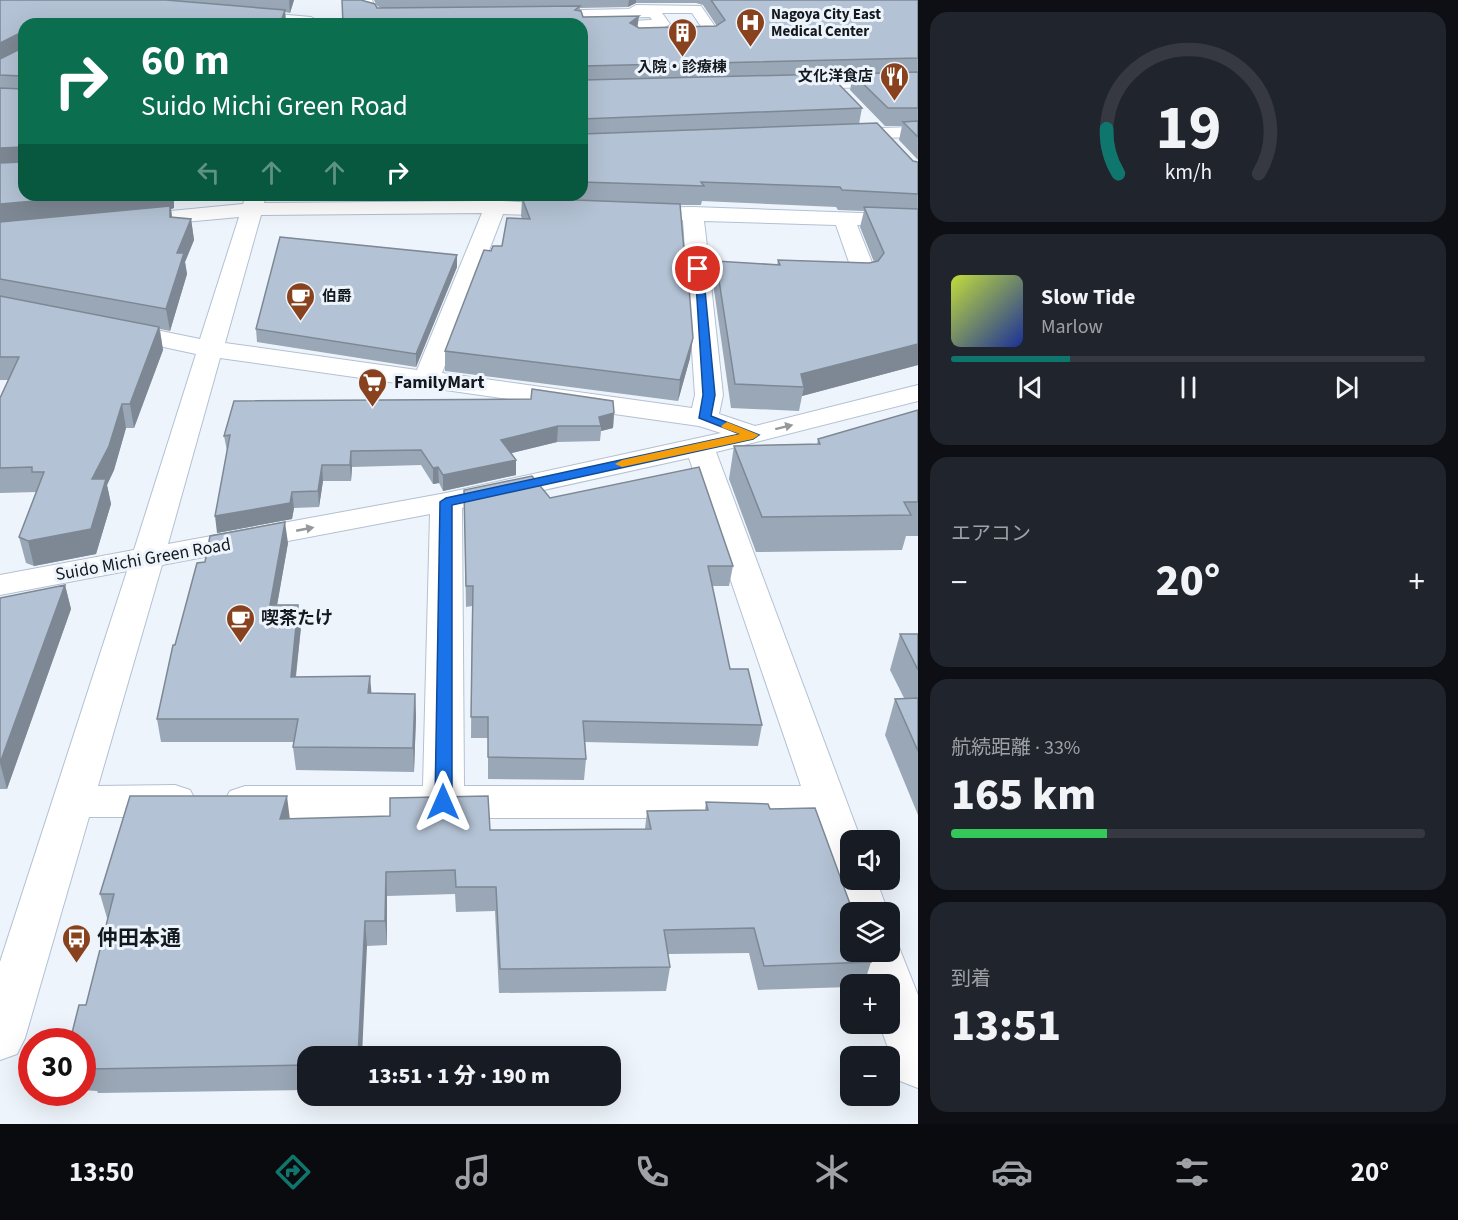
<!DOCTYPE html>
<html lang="ja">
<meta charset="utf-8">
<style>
:root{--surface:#171b24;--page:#20242c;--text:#f1f3f6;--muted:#9ea1a6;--line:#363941;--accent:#0f766e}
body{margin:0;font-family:"Source Sans 3","Noto Sans JP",sans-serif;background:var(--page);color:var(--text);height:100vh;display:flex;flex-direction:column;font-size:22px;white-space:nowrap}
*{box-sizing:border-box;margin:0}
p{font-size:20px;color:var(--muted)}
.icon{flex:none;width:33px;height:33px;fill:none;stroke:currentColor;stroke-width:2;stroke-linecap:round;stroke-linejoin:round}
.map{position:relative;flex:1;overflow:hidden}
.sheet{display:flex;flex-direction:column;gap:12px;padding:12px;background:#0d0f14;width:540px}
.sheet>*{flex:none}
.top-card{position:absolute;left:18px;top:18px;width:570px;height:183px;border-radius:18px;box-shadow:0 6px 24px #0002;background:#0b6e4f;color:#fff;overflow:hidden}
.buttons{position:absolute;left:840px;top:830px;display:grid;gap:12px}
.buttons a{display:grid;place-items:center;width:60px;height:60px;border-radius:12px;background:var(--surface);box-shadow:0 6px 24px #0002;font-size:30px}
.speed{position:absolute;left:18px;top:1028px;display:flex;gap:12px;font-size:30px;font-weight:700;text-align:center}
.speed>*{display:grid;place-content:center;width:78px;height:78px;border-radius:50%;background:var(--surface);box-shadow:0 6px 24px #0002;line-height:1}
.speed .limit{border:9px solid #d22;background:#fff;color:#111}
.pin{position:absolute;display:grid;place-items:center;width:51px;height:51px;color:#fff;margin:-26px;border:3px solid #fff;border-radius:50%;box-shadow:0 2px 6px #0007}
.me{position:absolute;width:66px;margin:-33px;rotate:0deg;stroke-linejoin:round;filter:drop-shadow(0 0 4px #0008)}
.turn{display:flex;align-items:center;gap:21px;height:126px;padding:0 24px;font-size:27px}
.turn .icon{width:78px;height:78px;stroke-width:2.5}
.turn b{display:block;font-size:42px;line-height:51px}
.lanes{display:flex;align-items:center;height:57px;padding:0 24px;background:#0003;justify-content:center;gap:30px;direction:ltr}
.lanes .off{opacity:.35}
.big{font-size:45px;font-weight:800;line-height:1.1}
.sheet .tile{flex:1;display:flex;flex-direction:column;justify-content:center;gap:9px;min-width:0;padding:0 21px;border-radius:18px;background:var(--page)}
.sheet .dial{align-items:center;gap:0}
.dial svg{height:156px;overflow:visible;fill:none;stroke:var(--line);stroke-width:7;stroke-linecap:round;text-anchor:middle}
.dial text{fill:var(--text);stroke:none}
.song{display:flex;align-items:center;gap:18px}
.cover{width:72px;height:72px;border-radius:9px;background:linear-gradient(135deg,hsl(70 70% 55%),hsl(230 70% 35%))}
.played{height:6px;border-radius:3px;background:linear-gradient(90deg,var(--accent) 25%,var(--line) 25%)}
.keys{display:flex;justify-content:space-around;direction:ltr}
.heat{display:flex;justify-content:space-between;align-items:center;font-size:33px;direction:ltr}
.charge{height:9px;border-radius:4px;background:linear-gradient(90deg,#34c759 33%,var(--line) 0)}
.trip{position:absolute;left:297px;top:1046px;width:324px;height:60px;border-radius:18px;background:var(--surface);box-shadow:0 6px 24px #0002;font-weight:800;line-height:60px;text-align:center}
.dock{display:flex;height:96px;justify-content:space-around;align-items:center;background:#090b0e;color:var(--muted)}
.dock .icon{width:42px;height:42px}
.dock .on{color:var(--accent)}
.dock b{font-size:27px;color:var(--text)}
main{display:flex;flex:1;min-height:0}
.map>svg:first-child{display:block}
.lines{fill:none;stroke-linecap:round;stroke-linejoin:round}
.minor-casing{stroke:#b2c1d3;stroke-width:2}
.minor{fill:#fff;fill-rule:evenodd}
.wall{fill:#9aa7b6;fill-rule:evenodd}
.shaded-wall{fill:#7d8894}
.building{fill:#b3c2d4;stroke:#7d8894;stroke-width:1.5}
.oneway{fill:#95989a}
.route{fill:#1a73e8;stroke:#114b97;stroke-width:1.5}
.slow{fill:#f59e0b}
.labels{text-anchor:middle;stroke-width:6;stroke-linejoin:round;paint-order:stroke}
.far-poi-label{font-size:15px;font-weight:bold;fill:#13191f;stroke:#eef4fb;text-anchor:start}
.poi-label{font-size:18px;font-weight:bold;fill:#13191f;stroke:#eef4fb;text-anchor:start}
.street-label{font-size:18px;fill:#13191f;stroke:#eef4fb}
.near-poi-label{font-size:21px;font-weight:bold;fill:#13191f;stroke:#eef4fb;text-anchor:start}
</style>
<main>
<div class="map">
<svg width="918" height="1124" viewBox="0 0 918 1124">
<rect width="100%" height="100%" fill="#eef4fb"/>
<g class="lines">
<defs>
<path id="minor" d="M356,0H372L375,8L388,11L390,14L383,18L364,14Z
M636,5L701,6L721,35L714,39H675L673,36L675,33L704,31L692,13H662L670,24L663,28L582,30V24L577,23L652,20L650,17L538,19L531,15L538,11L629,9Z
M241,11L311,17L318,21L316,24L236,18L234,15L236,12Z
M918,76V86L794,89L786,84L794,79Z
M918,127V137L842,139L836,138L833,134L836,130L842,129Z
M246,195H266L264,203L483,201L481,195H501L503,201L572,206L575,210L572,214L565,216L503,214L442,373L692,408L695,395L683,220L635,218L628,216L625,212L628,208L693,207L918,215V227L857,225L877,275L873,280C859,283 841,282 827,279L823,274L827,269L851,268L836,225L704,221L709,263L759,265L767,267L771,272L767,277L759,279L710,276L723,395L719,414L755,426L918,385V401L716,452L861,840H850V879H876L888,912H850L849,925L842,912L833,877L811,818H245L230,813L224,802L230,791L245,786H423L430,514L162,565L98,786L175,785L190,790L196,801L190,812L175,817H89L25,1038L17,1054L0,1060V962L127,571L0,595V575L134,550L196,354L108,335L104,330L108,325L117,322L200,339L239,217L129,227L121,226L118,221L121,216L129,215L243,204ZM482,213L417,370L225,343L261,215ZM220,358L699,426L721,433L446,493L168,544ZM689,458L801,786H464L462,508Z
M890,935L895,937L918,995V1088L900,1081L879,1023H890V984H867L856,951H890Z"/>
</defs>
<use href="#minor" class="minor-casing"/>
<use href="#minor" class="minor"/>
</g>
<path class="wall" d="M0,0H294L290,13L285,12L286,24H24V195H244L243,196L174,197V208L171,209L172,218L191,219L194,240L185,262L187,274L170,331L160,329L163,350L134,428H126L114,470L107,485L111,504L96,554L34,566L26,563L19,537L36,492L0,493V398L8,380H0Z
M374,0H918V160L899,140L902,126H885L850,90L853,75L831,76L862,108L859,124L913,161L918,162V365L802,396L799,411L731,408L713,283L716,261L777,265L778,260L869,263L874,262L860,227L864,211L838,210L836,207L702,201L701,205H680L690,358L678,401L445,371V351L491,251L502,246L522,219L521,216L522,199H515L514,195H582V24L377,8H382L377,6ZM636,3H696L703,5L717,26L639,28L583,17L580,11V8L628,7Z
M268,195H313L268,196Z
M457,255V267L416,367L257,342L256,329Z
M918,410V536H906L902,550L756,552L729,479L734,446L817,444L818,439Z
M614,413L613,428L601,431L600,441L557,442L511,453L516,460V475L443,491L439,483L433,484L421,465L352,467L351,481H323L319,507L294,508L292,519L217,533L227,451L224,436Z
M464,490L550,498L733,566L729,586H712L730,669L762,725L758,746L585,742L586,759L584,780L488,779V738H471L472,606L466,607Z
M288,543L277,605L301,627L296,677L371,693L415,694L416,717L414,772L296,770L293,747L294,742H161L157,719L175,645Z
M65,585L71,609L7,789H0V598Z
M900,634H918V815L885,735L895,699L904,698L890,670Z
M706,802L770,809L871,962L864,984H850V987L758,990L749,953L668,954L670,967L666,991L499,993L495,911L456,912L455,894L387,896V945L367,946L308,1056V1090L98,1093L97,1091L82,1090V1041L86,1005L108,918H107L100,894L290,819L490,830L645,829L647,811L705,810Z"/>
<path class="shaded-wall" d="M289,0H294L290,13Z
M629,0H636V3L628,7Z
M285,10L286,24H280Z
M639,16L637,31L630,23Z
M20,33L23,48L0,60V43Z
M22,147L24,165L0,167V148Z
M103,195H174V208L171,209L173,226L170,217L0,225V204Z
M191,219L194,240L185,262L187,274L170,331L166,309L177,253Z
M457,255V267L416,367V354Z
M159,327L163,350L134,428L130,404Z
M693,338L690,358L678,401L680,380Z
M918,344V365L802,396L804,387L801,374Z
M122,404L126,428L114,470L107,485L111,504L96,554L34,566L28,541L92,479Z
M614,413L613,428L601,431V426L599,417Z
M558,426L557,442L500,456L501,440Z
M351,451L352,467L351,481L350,465Z
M516,460V475L443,491V475Z
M322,465L323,481L319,507L318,491Z
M438,467L439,483L433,484V468Z
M292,492L294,508L292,519L217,533L215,516Z
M285,522L288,543L273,628L270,605Z
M65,585L71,609L7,789L0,763Z
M298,605L301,627L293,700L291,677Z
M370,676L372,699L368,693Z
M415,694L416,717L414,772L413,748Z
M287,796L290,820L280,819Z
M386,872L387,896V945L385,921Z
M365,921L367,946L362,1056H358Z"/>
<path class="building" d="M0,0H166L285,10L280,24H24V195H103L0,204V163L22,162V147L0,148V88L22,89V76L0,75V59L22,48L23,33H20L0,43Z
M342,0H361L375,4L377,8L580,6L575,10L581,11L583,17L639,16L630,23L639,28L716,26L725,20L711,0H918V58L583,66L582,71V24H343Z
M918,72V108H888L853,74Z
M829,74L862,108L582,119V80H583Z
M918,121V137L903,122Z
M877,123L913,161L918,162V194L842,190L840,187L701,182L704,186L582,182V133L583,134Z
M522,198L680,204L685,262H687L693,338L680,380L445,351L484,250L491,251L493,246H502L507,218L530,219Z
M170,206V217L191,219L177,253H184L166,309L0,279V222Z
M864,207L918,209V344L801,374L804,387L735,384L716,261L780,265L778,260L869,263L878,261L884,253Z
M280,237L457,255L416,354L256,329Z
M0,296L159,327L130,404H122L109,446L92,479H106L91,529L28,541L19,537L44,472H32V467L0,468V398L19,357H0Z
M532,389L613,401L614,413L599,417L601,426H558L501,440L516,460L443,475L438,467L433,468L421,450L351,451L350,465H322L318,491L292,492L290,503L215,516L230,435L224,436L234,401L531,399Z
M918,410V502H904L911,515L762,517L734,446L820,444L818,439Z
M699,467L733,566H708L730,669H748L762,725L583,721L586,759L488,757V717H471L473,586H466L464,490L532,476L550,498Z
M285,522L270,605H298L291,677L370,676L368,693L415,694L413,748L293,747L298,719H157L173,645H175L197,563L205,562L210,536Z
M65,585L0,763V598Z
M900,634H918V670Z
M918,698V751L895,699Z
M130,796H287L280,819L390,816V798L488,796L490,830L651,829L647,811L708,810L706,802L768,804L770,809L815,808L853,912H850V951H867L871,962L764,966L754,928L664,930L670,967L500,969L496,887H456L455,870L386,872L385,921H365L358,1056H308V1065L90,1069L91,1067L82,1066V1041H70L79,1005H86L114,894H100Z"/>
<defs><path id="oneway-solid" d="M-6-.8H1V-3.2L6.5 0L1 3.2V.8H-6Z" transform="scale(1.5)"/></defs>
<g class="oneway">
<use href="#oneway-solid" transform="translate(784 427) rotate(-14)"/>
<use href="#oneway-solid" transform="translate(305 529) rotate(-11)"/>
</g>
<path class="route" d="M695,267L703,269L715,395L711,416L759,435L753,439L452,505V802L449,807L443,809L437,807L435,802L440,502L446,498L740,434L699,418L703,395Z"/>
<path class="slow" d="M727,422L759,435L753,439L622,467L615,464L622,460L740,434L723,428L721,426Z"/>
<defs>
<symbol id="hospital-pin" viewBox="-11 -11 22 30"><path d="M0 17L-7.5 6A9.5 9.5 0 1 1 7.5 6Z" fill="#89421e" stroke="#eef4fb"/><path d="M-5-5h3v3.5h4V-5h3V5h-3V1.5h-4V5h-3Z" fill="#fff"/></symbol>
<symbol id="building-pin" viewBox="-11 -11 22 30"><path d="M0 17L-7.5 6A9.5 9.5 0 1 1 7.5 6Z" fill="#89421e" stroke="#eef4fb"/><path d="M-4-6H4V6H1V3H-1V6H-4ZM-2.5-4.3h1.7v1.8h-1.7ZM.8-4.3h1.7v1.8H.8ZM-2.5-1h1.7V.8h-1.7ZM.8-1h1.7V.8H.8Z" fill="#fff"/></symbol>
<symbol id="restaurant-pin" viewBox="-11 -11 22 30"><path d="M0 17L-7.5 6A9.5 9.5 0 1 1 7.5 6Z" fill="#89421e" stroke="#eef4fb"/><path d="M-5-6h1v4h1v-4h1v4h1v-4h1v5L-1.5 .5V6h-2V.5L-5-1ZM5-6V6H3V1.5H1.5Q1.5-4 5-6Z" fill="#fff"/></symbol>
<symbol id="cafe-pin" viewBox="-11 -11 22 30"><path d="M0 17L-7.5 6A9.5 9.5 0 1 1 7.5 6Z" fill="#89421e" stroke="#eef4fb"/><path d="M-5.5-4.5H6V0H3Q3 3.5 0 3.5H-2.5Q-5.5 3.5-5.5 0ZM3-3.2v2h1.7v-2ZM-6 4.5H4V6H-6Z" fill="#fff"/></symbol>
<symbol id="supermarket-pin" viewBox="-11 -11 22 30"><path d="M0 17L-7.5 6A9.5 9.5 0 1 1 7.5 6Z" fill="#89421e" stroke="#eef4fb"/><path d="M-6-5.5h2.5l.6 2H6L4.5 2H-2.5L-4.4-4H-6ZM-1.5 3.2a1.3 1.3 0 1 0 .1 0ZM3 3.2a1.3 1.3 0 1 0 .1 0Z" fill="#fff"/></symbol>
<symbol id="bus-pin" viewBox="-11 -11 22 30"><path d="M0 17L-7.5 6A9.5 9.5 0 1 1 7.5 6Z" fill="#89421e" stroke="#eef4fb"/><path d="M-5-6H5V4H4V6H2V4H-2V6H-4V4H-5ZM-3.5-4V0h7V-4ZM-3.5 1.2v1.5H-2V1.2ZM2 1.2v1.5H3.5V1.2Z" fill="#fff"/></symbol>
</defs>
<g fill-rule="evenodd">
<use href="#hospital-pin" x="734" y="6" width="33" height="45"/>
<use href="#building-pin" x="666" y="16" width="33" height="45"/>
<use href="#restaurant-pin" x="878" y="60" width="33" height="45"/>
<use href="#cafe-pin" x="284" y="280" width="33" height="45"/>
<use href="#supermarket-pin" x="356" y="366" width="33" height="45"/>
<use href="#cafe-pin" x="224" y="602" width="33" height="45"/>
<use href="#bus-pin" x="60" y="922" width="33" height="45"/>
</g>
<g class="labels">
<g class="far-poi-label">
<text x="771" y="19">Nagoya City East<tspan x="771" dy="17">Medical Center</tspan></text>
<text x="682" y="72" text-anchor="middle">入院・診療棟</text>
<text x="873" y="81" text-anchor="end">文化洋食店</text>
<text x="322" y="301">伯爵</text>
</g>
<g class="poi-label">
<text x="394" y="388">FamilyMart</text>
<text x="261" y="624">喫茶たけ</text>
</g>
<g class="street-label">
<text transform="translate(143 559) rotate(-10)" y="6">Suido Michi Green Road</text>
</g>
<g class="near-poi-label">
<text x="97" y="945">仲田本通</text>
</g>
</g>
</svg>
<div class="buttons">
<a><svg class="icon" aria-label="sound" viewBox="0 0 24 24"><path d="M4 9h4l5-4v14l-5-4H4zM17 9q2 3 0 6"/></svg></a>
<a><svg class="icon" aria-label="layers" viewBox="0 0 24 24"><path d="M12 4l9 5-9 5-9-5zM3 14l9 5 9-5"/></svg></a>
<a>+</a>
<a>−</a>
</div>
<div class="speed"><div class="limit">30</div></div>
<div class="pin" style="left:698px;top:269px;background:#d93025"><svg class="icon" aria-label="arrive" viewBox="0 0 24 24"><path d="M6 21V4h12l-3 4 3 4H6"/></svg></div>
<svg class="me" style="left:443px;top:802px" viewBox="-20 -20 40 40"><path d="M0-17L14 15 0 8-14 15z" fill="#1a73e8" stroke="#fff" stroke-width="4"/></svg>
<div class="trip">13:51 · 1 分 · 190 m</div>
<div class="top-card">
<div class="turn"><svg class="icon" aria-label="right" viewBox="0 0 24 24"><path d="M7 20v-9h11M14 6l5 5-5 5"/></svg><div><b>60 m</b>Suido Michi Green Road</div></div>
<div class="lanes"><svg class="icon off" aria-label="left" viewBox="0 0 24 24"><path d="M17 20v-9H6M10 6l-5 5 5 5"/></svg><svg class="icon off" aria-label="ahead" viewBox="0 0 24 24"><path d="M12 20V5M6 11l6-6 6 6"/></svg><svg class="icon off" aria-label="ahead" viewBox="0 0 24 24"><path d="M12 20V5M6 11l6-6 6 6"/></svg><svg class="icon" aria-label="right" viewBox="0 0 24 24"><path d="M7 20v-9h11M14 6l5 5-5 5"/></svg></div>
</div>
</div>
<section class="sheet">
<div class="tile dial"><svg viewBox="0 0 100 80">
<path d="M14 69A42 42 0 1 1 86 69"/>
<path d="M14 69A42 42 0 0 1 8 46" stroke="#0f766e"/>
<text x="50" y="56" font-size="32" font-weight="700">19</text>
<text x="50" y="72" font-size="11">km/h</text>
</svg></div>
<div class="tile">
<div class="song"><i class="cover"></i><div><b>Slow Tide</b><p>Marlow</p></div></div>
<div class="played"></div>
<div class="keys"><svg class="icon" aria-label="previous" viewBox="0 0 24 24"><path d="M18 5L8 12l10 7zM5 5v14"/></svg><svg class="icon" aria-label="pause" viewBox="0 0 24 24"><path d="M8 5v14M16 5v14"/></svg><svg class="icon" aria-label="next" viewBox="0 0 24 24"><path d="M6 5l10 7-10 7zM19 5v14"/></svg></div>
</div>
<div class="tile"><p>エアコン</p>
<div class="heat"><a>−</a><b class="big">20°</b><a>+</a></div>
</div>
<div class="tile"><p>航続距離 · 33%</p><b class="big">165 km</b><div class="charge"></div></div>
<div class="tile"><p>到着</p><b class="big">13:51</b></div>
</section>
</main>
<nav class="dock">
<b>13:50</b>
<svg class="icon on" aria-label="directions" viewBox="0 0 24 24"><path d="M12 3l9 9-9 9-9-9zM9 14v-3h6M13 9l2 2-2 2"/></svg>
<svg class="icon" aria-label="music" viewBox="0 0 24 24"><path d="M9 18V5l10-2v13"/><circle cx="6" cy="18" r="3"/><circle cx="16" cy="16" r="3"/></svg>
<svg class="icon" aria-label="phone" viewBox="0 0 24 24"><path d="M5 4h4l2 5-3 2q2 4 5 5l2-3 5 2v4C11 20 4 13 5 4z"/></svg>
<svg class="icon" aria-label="climate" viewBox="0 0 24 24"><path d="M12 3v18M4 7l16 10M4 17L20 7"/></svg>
<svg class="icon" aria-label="car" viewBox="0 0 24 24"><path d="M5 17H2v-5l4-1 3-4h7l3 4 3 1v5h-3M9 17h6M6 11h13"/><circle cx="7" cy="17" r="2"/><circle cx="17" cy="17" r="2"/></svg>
<svg class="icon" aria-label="filters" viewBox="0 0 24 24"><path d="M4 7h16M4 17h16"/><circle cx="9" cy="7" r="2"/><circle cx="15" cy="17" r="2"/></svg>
<b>20°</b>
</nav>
